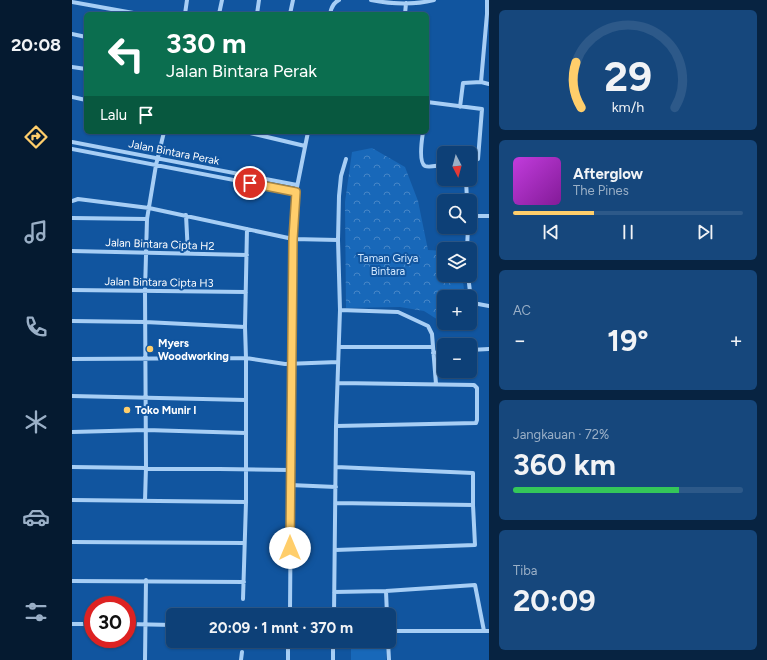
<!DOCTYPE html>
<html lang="id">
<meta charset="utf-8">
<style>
:root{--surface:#0d4077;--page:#16477c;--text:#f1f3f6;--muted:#9aafc6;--line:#2d5989;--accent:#ffce6b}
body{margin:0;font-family:Figtree,sans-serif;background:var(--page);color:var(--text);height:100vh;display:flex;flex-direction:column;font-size:15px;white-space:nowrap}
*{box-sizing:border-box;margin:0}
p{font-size:13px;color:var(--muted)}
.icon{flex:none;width:22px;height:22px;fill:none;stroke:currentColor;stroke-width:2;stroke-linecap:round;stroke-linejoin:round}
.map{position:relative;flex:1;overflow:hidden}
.panel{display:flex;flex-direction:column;gap:10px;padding:10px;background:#072341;width:278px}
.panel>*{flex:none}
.hud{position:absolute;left:12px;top:12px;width:345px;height:122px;border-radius:6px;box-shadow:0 1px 3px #0004,0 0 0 1px var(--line);background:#0b6e4f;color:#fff;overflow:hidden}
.needle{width:26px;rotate:174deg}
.controls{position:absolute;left:365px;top:146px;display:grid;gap:8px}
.controls a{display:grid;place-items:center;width:40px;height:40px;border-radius:6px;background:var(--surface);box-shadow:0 1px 3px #0004,0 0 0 1px var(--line);font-size:20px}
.speed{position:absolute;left:12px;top:596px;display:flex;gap:8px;font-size:20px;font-weight:700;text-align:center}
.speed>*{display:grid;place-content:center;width:52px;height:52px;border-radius:50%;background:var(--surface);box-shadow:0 1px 3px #0004,0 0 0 1px var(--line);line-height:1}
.speed .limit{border:6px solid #d22;background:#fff;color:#111}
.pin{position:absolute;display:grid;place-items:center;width:34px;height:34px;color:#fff;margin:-17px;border:2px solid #fff;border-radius:50%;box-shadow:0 1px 4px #0007}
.me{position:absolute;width:44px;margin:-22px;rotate:0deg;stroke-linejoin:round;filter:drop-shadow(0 0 3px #0008)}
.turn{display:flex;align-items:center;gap:14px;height:84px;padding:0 16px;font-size:18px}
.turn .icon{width:52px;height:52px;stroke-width:2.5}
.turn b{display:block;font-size:28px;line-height:34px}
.then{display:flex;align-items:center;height:38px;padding:0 16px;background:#0003;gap:8px;font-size:15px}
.big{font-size:30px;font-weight:700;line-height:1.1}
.panel .card{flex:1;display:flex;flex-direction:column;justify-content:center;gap:6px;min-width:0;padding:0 14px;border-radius:6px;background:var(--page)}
.panel .dial{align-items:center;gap:0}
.dial svg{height:104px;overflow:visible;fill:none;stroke:var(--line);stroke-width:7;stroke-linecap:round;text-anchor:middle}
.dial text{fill:var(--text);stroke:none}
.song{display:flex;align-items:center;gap:12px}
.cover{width:48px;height:48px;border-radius:6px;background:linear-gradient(135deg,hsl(290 70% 55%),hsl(290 70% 35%))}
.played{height:4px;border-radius:2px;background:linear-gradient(90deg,var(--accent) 35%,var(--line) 35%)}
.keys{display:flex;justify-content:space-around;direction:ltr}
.heat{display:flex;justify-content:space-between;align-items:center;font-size:22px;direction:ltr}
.charge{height:6px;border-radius:3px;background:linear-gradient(90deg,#34c759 72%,var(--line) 0)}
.trip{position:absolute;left:94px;top:608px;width:230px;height:40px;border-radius:6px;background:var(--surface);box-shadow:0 1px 3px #0004,0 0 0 1px var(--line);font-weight:700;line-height:40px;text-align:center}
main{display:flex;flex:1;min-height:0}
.tabs{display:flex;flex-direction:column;width:72px;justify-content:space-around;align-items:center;background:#051a30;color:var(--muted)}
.tabs .icon{width:28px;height:28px}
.tabs .selected{color:var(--accent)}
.tabs b{font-size:18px;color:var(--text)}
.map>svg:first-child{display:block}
.forest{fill:url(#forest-crowns)}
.pitch{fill:#1868b9}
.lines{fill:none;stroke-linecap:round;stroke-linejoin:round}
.minor{stroke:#a7cef5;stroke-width:4}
.route-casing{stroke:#a68646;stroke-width:10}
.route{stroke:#ffce6b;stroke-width:7}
.poi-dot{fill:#ffce6b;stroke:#11559f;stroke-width:1.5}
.labels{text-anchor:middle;stroke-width:4;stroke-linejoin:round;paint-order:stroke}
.street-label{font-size:11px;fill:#fff;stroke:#11559f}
.park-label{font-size:11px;fill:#d0e7fe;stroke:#11559f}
.poi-label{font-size:11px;font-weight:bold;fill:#fff;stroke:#11559f;text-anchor:start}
</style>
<main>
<nav class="tabs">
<b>20:08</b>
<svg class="icon selected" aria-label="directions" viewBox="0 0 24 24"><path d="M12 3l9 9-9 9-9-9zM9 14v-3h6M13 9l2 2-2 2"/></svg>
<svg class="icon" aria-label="music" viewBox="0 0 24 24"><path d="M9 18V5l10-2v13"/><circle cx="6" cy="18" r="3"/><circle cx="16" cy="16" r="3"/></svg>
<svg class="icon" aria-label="phone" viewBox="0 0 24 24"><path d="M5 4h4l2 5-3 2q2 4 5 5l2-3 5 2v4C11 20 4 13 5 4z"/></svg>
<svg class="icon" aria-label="climate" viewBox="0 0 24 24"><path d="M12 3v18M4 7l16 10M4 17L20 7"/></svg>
<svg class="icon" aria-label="car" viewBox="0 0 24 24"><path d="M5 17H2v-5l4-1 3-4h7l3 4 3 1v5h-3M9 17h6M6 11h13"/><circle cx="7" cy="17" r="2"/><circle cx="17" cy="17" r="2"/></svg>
<svg class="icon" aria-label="filters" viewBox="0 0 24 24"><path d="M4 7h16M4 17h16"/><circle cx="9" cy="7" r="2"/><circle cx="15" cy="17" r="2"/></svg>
</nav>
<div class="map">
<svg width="417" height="660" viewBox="0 0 417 660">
<defs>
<pattern id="forest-crowns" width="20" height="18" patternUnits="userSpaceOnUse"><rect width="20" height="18" fill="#1868b9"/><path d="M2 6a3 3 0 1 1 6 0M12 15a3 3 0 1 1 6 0" fill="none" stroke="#4686c7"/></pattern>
</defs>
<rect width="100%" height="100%" fill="#11559f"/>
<path class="forest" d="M300,148L333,167L346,201L356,250L372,251V275H390L393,297H372L371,323L352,311L328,307L274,308L273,202L280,152Z"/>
<path class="pitch" d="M279,641H315L314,660H279Z"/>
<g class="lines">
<path class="minor" d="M299,0C319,4 342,5 362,0
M0,2L67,14
M113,14L115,0
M147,14L150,0
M185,14L187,0
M218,14L221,0
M258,14C259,8 261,3 267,0
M333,14L334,3
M0,34L14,37
M0,67L14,69
M409,82L415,14V0
M0,97L14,100
M355,102L410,109L406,159L404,160L398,161
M388,107L391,83L409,82L417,84
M174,132L233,146
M351,132C350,139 346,162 353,166C357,168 367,165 372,165
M0,142L225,185
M0,149L224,192
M394,179L395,201
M0,201L6,199L77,208L221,239L266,240
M114,215L116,254
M398,216H417
M0,218L75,219
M395,249L396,227
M0,251L175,255
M396,275L399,300L401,303L417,306
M0,290L174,292
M268,310L326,312L356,326L360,334L364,384
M0,321L73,322L173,327
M267,347H360
M398,350L417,349
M361,353L372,352
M0,359L174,358L213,364L266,362
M0,396L174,400
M264,426L404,423L405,420V388L402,385L267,383
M0,432L74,430L174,433
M0,467L218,470
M218,485L264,487
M0,500L174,502
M73,501L74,467L73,291L75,219L84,165L92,132
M263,503L401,505
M0,542L172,543
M263,550L403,545L401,505V473L264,467
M0,581L172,582
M314,591L315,615
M262,592L314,591L403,585L412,631
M171,599L174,502V358L173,327L175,229
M218,611L221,239L224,192L236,132
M205,615C213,610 220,610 228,615
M262,615L264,426L268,310L266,240L267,196L269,176L274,159
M0,624H21
M55,624L101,625
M317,631H417
M204,641C211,648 222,648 229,641
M316,641L317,660
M216,647V660
M73,660L74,580
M169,660L170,652
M261,660V641"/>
</g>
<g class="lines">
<defs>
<path id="route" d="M178,183L224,192L221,239L218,548"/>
</defs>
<use href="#route" class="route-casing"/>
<use href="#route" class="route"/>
</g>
<g class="poi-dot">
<circle cx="78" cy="349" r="4"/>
<circle cx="55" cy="410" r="4"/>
</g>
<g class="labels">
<g class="street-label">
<text transform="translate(102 152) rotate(11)" y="4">Jalan Bintara Perak</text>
<text transform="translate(88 244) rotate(2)" y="4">Jalan Bintara Cipta H2</text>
<text transform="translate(87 282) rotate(1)" y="4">Jalan Bintara Cipta H3</text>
</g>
<g class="park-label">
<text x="316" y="262">Taman Griya<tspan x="316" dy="13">Bintara</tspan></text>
</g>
<g class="poi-label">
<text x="86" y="347">Myers<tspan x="86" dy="13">Woodworking</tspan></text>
<text x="63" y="414">Toko Munir I</text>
</g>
</g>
</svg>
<div class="controls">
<a><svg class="needle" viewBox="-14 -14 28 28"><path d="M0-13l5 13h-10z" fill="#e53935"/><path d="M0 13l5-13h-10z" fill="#9aafc6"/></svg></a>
<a><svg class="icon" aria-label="search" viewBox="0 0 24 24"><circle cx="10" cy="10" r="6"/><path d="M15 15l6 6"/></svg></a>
<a><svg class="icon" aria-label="layers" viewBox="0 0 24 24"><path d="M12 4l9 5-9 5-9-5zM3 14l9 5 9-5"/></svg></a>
<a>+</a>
<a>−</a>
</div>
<div class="speed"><div class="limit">30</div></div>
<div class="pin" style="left:178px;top:183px;background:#d93025"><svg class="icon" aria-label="arrive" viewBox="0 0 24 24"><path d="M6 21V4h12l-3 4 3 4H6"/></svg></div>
<svg class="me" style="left:218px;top:548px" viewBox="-20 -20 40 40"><circle r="19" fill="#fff"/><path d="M0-13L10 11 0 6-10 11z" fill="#ffce6b"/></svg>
<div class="trip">20:09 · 1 mnt · 370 m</div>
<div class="hud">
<div class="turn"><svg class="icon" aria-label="left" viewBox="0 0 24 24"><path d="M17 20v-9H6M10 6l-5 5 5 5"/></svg><div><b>330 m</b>Jalan Bintara Perak</div></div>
<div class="then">Lalu<svg class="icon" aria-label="arrive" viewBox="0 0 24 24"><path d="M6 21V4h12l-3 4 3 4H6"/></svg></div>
</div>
</div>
<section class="panel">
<div class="card dial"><svg viewBox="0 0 100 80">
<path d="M14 69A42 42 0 1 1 86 69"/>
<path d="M14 69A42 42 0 0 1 10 34" stroke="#ffce6b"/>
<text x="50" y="56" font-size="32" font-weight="700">29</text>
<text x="50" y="72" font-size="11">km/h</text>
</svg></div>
<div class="card">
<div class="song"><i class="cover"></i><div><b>Afterglow</b><p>The Pines</p></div></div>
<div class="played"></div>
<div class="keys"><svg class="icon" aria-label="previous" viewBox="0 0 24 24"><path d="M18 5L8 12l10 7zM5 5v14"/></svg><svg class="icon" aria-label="pause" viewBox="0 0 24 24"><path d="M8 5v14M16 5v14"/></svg><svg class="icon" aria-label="next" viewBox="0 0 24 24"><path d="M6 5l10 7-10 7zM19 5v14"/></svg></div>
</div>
<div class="card"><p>AC</p>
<div class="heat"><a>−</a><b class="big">19°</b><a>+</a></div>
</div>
<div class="card"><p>Jangkauan · 72%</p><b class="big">360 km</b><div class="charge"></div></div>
<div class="card"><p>Tiba</p><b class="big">20:09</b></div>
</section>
</main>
